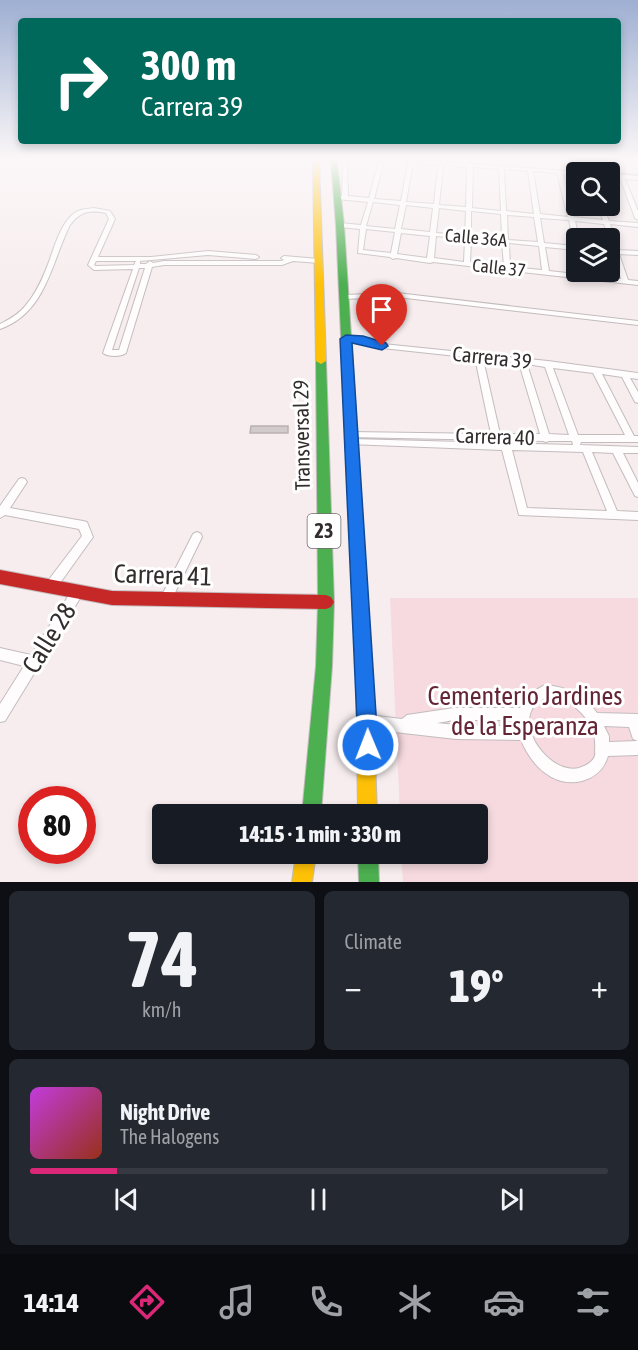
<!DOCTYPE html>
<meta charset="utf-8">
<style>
:root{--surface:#171b24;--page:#242831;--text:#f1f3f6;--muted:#9ea1a6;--line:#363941;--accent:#db2777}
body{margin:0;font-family:"Asap Condensed",sans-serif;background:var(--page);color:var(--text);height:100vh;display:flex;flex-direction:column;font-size:22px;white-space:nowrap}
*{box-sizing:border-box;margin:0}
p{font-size:20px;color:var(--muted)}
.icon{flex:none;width:33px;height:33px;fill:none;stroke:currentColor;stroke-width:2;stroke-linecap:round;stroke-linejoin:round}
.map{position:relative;height:882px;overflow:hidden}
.drawer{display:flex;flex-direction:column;gap:9px;padding:9px;background:#0d0f14;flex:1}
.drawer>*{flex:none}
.hud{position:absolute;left:18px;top:18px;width:603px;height:126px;border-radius:6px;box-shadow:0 3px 9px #0003;background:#00695c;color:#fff;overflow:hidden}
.controls{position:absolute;left:566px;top:162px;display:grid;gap:12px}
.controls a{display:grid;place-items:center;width:54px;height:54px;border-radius:6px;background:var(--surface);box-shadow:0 3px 9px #0003;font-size:30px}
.speed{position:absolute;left:18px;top:786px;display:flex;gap:12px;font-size:30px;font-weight:700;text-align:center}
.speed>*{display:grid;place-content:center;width:78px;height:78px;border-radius:50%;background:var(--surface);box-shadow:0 3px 9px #0003;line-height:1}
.speed .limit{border:9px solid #d22;background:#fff;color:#111}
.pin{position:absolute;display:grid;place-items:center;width:51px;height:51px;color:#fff;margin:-62px -26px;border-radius:50% 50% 50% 0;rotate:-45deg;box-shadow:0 0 6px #0007}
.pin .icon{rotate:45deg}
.me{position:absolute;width:66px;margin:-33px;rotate:359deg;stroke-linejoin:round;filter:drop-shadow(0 0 4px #0008)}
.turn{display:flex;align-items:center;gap:21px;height:126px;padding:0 24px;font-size:27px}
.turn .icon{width:78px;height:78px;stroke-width:2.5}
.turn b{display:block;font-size:42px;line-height:51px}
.big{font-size:45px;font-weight:800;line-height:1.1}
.drawer .widget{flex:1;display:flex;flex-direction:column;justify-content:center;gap:9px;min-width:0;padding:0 21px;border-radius:9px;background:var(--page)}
.drawer .dial{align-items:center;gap:0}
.dial b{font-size:78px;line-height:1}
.song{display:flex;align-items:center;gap:18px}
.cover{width:72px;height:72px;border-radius:9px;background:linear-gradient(135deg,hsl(290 70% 55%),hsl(10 70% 35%))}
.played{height:6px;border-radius:3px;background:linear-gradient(90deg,var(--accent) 15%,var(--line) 15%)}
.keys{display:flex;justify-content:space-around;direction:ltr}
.heat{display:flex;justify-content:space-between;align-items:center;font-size:33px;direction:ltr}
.drawer .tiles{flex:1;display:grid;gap:9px;grid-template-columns:1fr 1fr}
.widget:last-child{grid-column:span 2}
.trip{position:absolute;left:152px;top:804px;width:336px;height:60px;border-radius:6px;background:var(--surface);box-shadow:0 3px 9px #0003;font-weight:800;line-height:60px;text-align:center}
.menu{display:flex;height:96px;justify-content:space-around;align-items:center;background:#090b0e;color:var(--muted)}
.menu .icon{width:42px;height:42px}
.menu .current{color:var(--accent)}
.menu b{font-size:27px;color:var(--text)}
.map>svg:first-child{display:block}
.green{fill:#f6dae0}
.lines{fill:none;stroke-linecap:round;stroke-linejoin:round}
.stream{stroke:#cfa8b0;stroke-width:1.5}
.building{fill:#d2cbcc;stroke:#b9b1b2;stroke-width:1.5}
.street-casing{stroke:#c3bcbd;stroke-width:2}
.fast-casing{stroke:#c3bcbd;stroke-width:2}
.slow-casing{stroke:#c3bcbd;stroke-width:2}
.jam-casing{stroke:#c3bcbd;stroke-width:2}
.street{fill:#fefcfd;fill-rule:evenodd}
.fast{fill:#4caf50;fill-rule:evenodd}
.slow{fill:#ffc107;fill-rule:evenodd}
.jam{fill:#c62828;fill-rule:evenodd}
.route{fill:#1a73e8;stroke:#114b97;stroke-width:1.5}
.labels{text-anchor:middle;stroke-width:6;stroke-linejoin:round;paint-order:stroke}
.far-street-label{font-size:18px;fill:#342d2e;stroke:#fff}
.shield{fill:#fff;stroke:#716c6d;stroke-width:1.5}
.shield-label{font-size:20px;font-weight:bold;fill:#342d2e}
.street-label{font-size:21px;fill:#342d2e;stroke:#fff}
.near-street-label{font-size:26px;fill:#342d2e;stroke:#fff}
.near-park-label{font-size:26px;fill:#642536;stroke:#fff}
</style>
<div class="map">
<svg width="638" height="882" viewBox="0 0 638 882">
<rect width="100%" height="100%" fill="#f7edef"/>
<path class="green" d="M390,598H638V882H403L401,854H477V814H400Z"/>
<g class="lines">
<path class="stream" d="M559,161L590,169L638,175"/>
</g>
<path class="building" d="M251,426H288V433H250Z"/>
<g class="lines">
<defs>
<path id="street" d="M343,161H347L348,196L369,198L379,161H384L374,199L401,201L408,163L406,161H435L578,172H576V175L563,174L574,217L603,220L598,206H603L609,221L638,223V227L610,224L618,250L638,251V255L619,254L628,280L638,281V285L433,262L430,263L396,258L393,259L390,257L358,253L360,229L340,227L337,225L340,223L361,225L368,202L337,199L334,197L337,195L342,196ZM413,163L438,165L434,204L406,202ZM443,165L467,167L466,207L439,205ZM473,167L499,169L501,211L472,208ZM504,169L528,171L534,214L506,211ZM533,171L557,173L568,217L540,214ZM373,202L400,205L395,229L366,226ZM406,205L433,208L430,232L401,229ZM439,208L466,211L465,235L436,233ZM471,211L501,214L502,239L471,236ZM507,215L534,217L538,242L508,240ZM540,218L569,220L573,238L576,240V238H579L575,221L604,224L612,249L609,250V252L613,253L621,279L549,271L545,247L576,250V246L544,243ZM366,229L395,232L391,253L363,250ZM401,233L430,236L427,258L397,254ZM436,236L465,239L464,262L434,258ZM471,240L502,243L504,266L470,262ZM509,243L539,246L542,270L510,267Z
M609,174L638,176V180L625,179L638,211V220L635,218L620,178H609Z
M94,208L110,211L115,219L98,257H151L208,251L256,255L259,257L256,259L208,255L140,261V264H146L150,261L153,263L164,261H281L284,260L281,258L284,256L319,259L322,261L319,263L293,261L282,265H164L152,267L126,353C121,357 108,357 103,353L133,269L94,270L88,265L109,219L106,213C89,210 81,211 70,225C51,263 46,313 0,329V324C10,319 19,314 26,305C38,291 45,273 51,256C56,242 61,225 72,215C78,209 86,209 94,208ZM96,261H136L134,265L96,266L94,265ZM139,268H145L119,350H112Z
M397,293L638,321V325L397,297L343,299L340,297L343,295Z
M343,337L373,340L383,344L548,361L638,373V379L630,378L638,392V403L635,402L622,377L602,374L634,436H638V442H581L580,445L638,447V453H623L638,483V497L635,496L613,453L592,452L617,511L638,512V520L519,515L502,450L348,444L346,442L348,440L351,439L573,445L572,441H549L546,442L543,441L348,437L347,435L348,433L351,432L491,434L475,358L382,348L372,344L343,341ZM483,359L519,363L540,434H500ZM527,364L545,367L569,435L549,434ZM553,368L593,373L625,435H578ZM512,450L583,452L607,511L527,508Z
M22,478L25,479L27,482L10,508L83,521L87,522L93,537L55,590L51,591L47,590L45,586L47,582L82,536L79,529L5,515L0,518V506L19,479Z
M197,532L201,534L202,537L170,603L166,604L162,603L160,599L162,595L193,534Z
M78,586L82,587L84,591L82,595L5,721L0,722V704L24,666L0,660V648L31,655L74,587Z
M545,685C567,687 583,694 597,713L638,714V741L633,739L629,727L604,726L609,736V742L638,741V755L608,756C604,769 596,777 582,781C553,788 531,765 521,740L456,739L368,729L363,727L361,722L363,717L368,715L402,719L407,715L454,708H520L525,696ZM546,697C555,698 562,699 569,703C585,713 597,730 595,749C595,753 596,754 594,758C591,763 585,766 579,768C550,775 515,727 535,705C537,702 543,700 546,697ZM454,720H517V726L456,725L437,723Z"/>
<path id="fast" d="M331,161H337L344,225L372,669L370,675L364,677L358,675L356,669L336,225Z
M321,358L326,361L334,602L332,666L321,814H302L316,666L318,602L316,361Z
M358,854H378L379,882H359Z"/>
<path id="slow" d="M313,161H319L326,361L321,364L316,361Z
M364,661L370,663L372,669L377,814H358L356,669L358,663Z
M296,854H316L312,882H292Z"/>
<path id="jam" d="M0,570L112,591L326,595L331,597L334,602L331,607L326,609L112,605L0,584Z"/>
</defs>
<use href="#street" class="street-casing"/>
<use href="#fast" class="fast-casing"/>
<use href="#slow" class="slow-casing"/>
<use href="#jam" class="jam-casing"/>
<use href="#street" class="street"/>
<use href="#fast" class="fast"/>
<use href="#slow" class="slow"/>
<use href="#jam" class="jam"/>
</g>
<linearGradient id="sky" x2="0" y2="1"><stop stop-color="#9eafd2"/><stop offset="0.56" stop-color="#fbf7f8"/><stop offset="1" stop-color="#fbf7f8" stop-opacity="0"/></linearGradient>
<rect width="638" height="285" fill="url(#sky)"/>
<path class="route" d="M346,335L363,336L386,343L388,346L382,350L352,343L378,745L375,752L368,755L360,752L358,745L340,339Z"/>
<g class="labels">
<g class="far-street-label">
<text transform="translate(476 238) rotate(5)" y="6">Calle 36A</text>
<text transform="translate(499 268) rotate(6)" y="6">Calle 37</text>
</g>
<rect class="shield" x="307.5" y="514" width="33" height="34" rx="4.5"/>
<g class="shield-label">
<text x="324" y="538">23</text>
</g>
<g class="street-label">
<text transform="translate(492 358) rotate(6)" y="7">Carrera 39</text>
<text transform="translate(302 435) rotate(-91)" y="7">Transversal 29</text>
<text transform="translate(495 437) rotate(2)" y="7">Carrera 40</text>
</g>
<g class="near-street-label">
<text transform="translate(163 575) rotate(2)" y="9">Carrera 41</text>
<text transform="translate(49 638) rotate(-58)" y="9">Calle 28</text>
</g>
<g class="near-park-label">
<text x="525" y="705">Cementerio Jardines<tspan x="525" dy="30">de la Esperanza</tspan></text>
</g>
</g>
</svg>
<div class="controls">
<a><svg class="icon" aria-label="search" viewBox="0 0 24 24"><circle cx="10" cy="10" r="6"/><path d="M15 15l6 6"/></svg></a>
<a><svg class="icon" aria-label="layers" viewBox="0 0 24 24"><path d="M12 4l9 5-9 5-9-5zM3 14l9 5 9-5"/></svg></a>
</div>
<div class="speed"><div class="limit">80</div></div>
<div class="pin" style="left:382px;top:346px;background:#d93025"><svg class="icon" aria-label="arrive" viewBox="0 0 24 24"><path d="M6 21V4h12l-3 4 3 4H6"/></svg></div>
<svg class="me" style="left:368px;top:745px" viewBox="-20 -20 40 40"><circle r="17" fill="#1a73e8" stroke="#fff" stroke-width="3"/><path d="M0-11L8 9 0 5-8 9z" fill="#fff"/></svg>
<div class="trip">14:15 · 1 min · 330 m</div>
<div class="hud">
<div class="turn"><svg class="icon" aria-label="right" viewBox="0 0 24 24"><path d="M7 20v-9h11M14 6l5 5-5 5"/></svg><div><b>300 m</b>Carrera 39</div></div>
</div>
</div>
<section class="drawer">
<div class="tiles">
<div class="widget dial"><b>74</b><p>km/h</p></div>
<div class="widget"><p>Climate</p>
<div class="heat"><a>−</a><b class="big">19°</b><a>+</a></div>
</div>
<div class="widget">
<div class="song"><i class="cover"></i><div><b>Night Drive</b><p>The Halogens</p></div></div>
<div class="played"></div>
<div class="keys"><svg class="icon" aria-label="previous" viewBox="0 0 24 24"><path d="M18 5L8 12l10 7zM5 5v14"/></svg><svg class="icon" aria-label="pause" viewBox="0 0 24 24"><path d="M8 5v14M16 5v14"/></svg><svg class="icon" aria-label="next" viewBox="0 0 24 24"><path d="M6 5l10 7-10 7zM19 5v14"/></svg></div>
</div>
</div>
</section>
<nav class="menu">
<b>14:14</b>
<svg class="icon current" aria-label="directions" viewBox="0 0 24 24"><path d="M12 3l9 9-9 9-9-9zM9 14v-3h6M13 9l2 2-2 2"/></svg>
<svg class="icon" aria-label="music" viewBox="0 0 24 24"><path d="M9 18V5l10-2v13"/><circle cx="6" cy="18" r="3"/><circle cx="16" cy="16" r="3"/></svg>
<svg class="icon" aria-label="phone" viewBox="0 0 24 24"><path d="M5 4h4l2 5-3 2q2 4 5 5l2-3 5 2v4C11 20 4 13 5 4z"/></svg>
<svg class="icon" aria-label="climate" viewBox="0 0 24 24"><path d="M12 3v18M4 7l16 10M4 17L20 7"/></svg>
<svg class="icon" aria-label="car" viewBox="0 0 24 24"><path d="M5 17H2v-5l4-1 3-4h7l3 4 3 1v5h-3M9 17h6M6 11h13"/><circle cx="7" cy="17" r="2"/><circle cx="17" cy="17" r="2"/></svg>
<svg class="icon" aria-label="filters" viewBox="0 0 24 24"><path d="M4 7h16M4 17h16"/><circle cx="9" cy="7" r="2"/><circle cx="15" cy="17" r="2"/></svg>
</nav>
